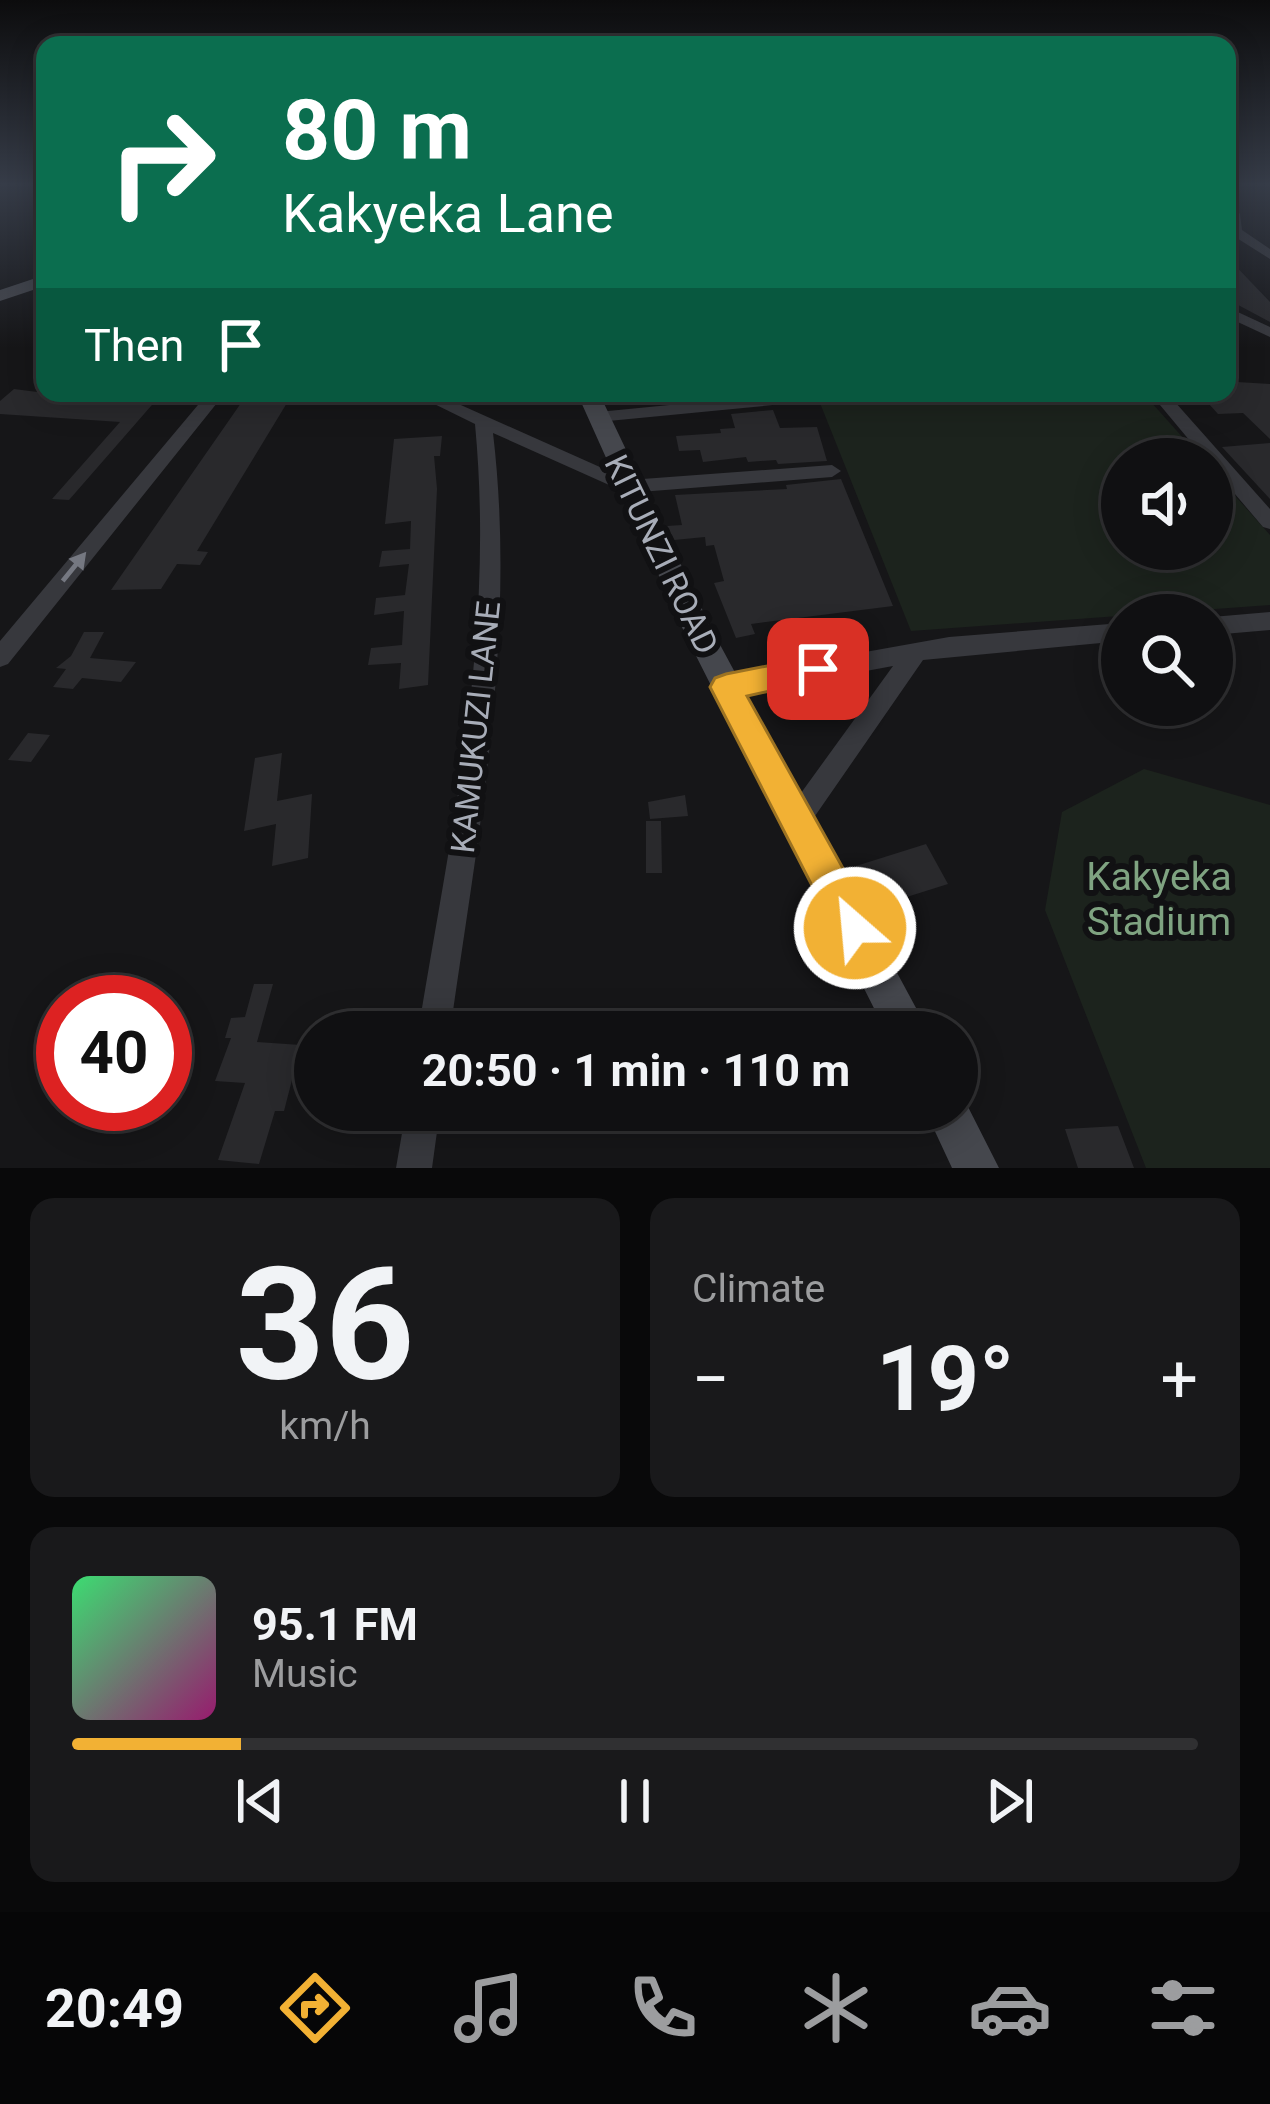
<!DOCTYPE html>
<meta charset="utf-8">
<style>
:root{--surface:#101012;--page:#19191b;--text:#f1f3f6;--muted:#9c9d9f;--line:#303032;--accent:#f2b134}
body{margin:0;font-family:Roboto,sans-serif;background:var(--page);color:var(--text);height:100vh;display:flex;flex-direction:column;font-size:45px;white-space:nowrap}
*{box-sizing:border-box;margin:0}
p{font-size:39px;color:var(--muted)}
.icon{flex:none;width:66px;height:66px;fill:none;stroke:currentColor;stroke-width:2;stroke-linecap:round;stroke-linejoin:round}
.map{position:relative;height:1168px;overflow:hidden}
.side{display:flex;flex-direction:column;gap:30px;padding:30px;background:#09090a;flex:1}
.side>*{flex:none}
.guide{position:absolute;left:36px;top:36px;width:1200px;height:366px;border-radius:24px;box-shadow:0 6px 30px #0003,0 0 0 3px var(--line);background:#0b6e4f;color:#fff;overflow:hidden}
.controls{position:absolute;left:1101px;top:438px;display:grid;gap:24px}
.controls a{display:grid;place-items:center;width:132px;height:132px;border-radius:50%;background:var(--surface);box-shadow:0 6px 30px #0003,0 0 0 3px var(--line);font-size:60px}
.speed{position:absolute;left:36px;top:975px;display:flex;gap:24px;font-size:60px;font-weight:700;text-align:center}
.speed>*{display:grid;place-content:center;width:156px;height:156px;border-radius:50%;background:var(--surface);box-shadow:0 6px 30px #0003,0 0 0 3px var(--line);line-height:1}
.speed .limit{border:18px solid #d22;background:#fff;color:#111}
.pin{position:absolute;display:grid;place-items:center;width:102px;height:102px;color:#fff;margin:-51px;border-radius:24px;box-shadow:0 6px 18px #0006}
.me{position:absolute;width:132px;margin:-66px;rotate:333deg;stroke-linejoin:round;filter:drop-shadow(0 0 9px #0008)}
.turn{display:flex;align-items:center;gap:42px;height:252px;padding:0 48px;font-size:54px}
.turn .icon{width:156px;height:156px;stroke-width:2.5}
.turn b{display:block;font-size:84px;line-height:102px}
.then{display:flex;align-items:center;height:114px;padding:0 48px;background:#0003;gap:24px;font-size:45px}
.big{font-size:90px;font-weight:700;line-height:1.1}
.side .card{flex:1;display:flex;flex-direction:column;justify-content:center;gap:18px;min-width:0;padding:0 42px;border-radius:24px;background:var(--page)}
.side .dial{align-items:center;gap:0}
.dial b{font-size:156px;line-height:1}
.song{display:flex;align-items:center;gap:36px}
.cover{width:144px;height:144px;border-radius:18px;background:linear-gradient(135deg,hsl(140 70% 55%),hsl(320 70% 35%))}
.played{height:12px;border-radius:6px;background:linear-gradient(90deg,var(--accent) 15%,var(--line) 15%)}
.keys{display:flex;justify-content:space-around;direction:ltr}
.heat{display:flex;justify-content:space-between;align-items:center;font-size:66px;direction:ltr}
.side .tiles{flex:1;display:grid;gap:30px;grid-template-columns:1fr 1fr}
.card:last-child{grid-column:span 2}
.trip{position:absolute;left:294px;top:1011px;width:684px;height:120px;border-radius:60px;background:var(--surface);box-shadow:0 6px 30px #0003,0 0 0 3px var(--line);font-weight:700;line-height:120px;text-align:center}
.tabs{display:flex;height:192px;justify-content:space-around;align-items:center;background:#060607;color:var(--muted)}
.tabs .icon{width:84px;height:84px}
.tabs .current{color:var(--accent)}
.tabs b{font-size:54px;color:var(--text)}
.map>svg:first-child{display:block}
.green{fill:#1c231d}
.building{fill:#29292c}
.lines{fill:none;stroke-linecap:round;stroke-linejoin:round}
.street{fill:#37383d;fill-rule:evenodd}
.secondary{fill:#45474d;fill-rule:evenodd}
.oneway{fill:#757881}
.route{fill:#f2b134;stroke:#9d7322;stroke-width:3}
.labels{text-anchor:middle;stroke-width:12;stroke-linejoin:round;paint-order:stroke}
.street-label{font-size:33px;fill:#a8adb8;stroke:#111113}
.near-park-label{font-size:39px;fill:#7fa381;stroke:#111113}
</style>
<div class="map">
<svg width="1270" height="1168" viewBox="0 0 1270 1168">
<rect width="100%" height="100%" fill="#161618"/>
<path class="green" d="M816,393H1143L1202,459H1122V549H1212V470L1270,535V605L911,631Z
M1144,769L1270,805V1168H1146L1045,910L1062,812Z"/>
<path class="building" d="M1227,257L1270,302V322L1227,299Z
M1227,372L1237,382L1270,384V439L1243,413L1218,414L1199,393H1227Z
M14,389L45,393L158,398L69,500L52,499L120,422L0,414V401Z
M248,393H293L197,551L208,552L200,565L177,564L161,589L111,590Z
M773,410L780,428L817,427L827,461L778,464L776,460L748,462L746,457L703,462L700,450L679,451L676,436L721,433L720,429L735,428L731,414Z
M442,436L440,456H434L437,489L428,685L399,689L401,663L368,665L371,648L402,645L404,611L374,615L376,598L405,595L409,564L379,567L382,551L410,549L411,521L385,524L394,439Z
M1270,443V499L1222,447Z
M841,479L893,606L751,624L755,634L736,638L714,583L724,581L714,545L706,546L705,537L674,540L667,526L682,525L675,495L787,489L786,485Z
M84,632H104L90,658L136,662L121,682L82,678L73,689L53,687L66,669L56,668L71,656Z
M28,733L50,735L31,762L8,760Z
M282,753L277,801L312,794L308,858L272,866L276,824L244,831L255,758Z
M685,795L688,816L650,819L648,802Z
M646,821H661L662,873H646Z
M926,844L948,884L875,907L856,866Z
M254,984H273L257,1042L301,1045L284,1111H275L259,1164L218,1160L245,1083L215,1081L231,1038H225L231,1018L245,1017Z
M1118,1126L1134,1168H1078L1065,1129Z"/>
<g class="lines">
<path class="street" d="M1227,197L1240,214L1242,230L1270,249V259L1232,235Z
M1227,307L1270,327V337L1227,317Z
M208,393H225L8,664L0,667V641Z
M412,393H434L629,480L832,465L841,471L832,477L627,493L493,433C517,635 478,833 450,1032H418C452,825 495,636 475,424Z
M793,393H808L812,397L804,402L598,422L590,417L598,412Z
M1150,393H1167L1270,509V529L1263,527L1212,467V459H1205Z
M1270,612V630L1212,635V617Z
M1122,623V641L923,660L806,829L797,833L788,829L784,820L788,811L893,666L726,697L718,694L714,687L718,680L726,677L949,637Z
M406,1110H440L432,1168H396Z"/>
<path class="secondary" d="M45,275V286L0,301V290Z
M577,393H599L711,628L929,1032H886L686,636Z
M957,1092L962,1095L999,1168H952L925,1110H957Z"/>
</g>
<defs><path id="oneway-solid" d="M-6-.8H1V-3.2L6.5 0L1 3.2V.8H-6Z" transform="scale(3)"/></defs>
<use class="oneway" href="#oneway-solid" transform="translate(74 567) rotate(-51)"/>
<linearGradient id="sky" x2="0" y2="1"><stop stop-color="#0c0c0d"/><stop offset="0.53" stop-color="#363c48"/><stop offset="1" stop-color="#363c48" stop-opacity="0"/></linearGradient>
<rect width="1270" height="348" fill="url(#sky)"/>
<path class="route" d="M818,656L829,660L833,669L829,678L747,696L869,915L874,928L869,942L855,947L841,942L710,687L715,678L726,674Z"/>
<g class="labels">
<g class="street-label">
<text transform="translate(662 554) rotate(64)" y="12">KITUNZI ROAD</text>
<text transform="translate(475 727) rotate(-84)" y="12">KAMUKUZI LANE</text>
</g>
<g class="near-park-label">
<text x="1159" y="890">Kakyeka<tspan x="1159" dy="45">Stadium</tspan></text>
</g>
</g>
</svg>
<div class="controls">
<a><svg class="icon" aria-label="sound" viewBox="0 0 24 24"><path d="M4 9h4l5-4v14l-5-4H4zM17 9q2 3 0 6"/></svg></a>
<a><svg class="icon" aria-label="search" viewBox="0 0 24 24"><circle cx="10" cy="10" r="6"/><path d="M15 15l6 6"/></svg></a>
</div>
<div class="speed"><div class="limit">40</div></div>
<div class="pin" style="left:818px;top:669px;background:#d93025"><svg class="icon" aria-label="arrive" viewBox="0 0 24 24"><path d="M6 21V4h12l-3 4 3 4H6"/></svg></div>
<svg class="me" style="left:855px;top:928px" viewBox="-20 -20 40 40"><circle r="17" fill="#f2b134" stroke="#fff" stroke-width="3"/><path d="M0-11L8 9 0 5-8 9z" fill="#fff"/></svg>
<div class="trip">20:50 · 1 min · 110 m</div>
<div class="guide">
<div class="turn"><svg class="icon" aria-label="right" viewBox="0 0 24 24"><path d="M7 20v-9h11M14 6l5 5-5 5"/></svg><div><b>80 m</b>Kakyeka Lane</div></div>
<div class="then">Then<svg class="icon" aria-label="arrive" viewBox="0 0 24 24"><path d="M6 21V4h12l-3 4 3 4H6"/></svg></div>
</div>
</div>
<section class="side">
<div class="tiles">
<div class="card dial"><b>36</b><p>km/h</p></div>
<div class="card"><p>Climate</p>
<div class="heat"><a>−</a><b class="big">19°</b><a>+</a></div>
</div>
<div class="card">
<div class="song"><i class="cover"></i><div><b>95.1 FM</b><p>Music</p></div></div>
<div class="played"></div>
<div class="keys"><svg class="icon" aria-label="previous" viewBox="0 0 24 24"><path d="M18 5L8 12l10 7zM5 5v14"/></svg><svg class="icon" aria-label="pause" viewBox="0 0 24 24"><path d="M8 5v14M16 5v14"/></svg><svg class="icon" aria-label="next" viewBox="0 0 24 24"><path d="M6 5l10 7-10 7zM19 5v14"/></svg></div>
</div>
</div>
</section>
<nav class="tabs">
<b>20:49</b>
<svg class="icon current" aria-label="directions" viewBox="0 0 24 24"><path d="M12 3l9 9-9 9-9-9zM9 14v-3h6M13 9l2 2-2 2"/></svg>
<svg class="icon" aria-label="music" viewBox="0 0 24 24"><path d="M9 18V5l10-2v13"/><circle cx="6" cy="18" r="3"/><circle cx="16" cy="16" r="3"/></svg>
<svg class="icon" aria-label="phone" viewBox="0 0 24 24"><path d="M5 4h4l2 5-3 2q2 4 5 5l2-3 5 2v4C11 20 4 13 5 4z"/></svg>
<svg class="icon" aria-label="climate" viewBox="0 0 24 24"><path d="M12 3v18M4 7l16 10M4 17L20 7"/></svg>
<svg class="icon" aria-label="car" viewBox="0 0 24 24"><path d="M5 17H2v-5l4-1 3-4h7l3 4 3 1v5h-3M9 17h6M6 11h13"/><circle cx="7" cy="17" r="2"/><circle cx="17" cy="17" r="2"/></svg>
<svg class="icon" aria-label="filters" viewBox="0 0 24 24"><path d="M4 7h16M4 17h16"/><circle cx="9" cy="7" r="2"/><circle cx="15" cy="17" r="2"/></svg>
</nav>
